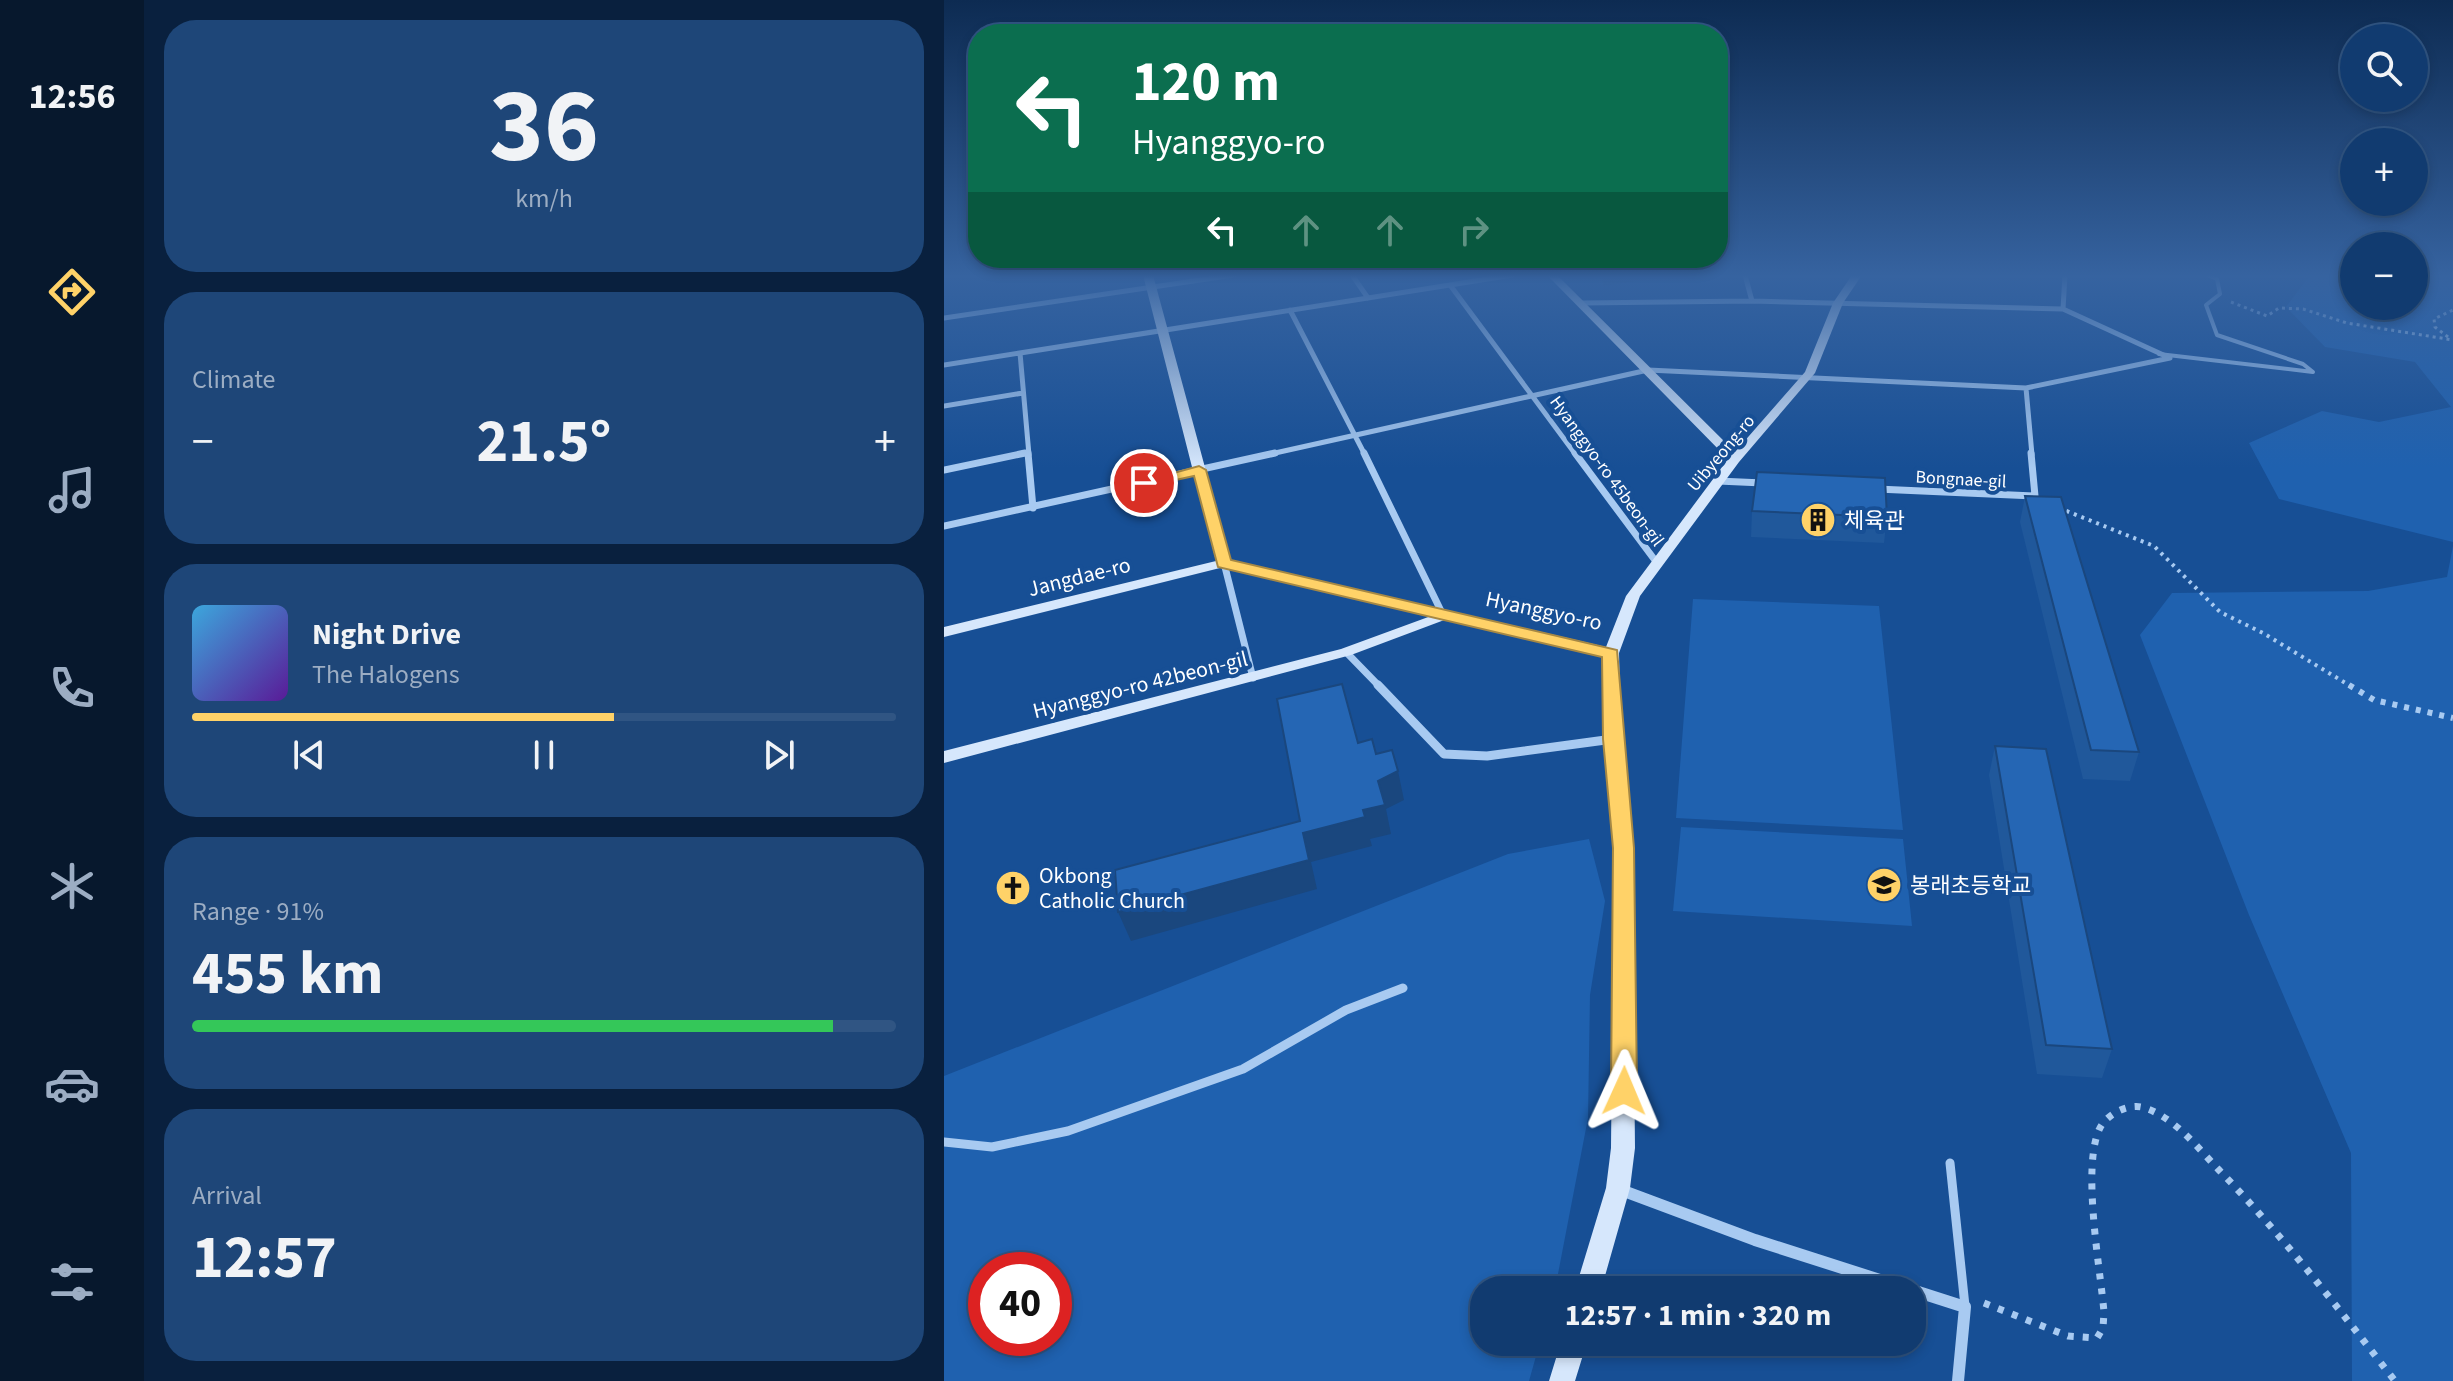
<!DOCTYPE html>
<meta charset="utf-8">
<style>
:root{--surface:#113b70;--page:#1e4678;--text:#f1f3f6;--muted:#9cadc3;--line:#305583;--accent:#ffd268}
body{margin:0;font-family:"Source Sans 3","Noto Sans KR",sans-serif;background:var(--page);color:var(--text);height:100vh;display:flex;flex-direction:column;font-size:30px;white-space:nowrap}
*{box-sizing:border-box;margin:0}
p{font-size:26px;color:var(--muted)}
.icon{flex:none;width:44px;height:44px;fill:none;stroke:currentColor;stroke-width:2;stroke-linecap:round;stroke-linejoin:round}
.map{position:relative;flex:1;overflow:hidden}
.drawer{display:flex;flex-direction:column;gap:20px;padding:20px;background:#09203e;width:800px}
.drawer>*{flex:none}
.banner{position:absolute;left:24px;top:24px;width:760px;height:244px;border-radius:32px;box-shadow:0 4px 12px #0003,0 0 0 2px var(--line);background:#0b6e4f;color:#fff;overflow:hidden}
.fabs{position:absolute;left:1396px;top:24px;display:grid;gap:16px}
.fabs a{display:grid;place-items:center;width:88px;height:88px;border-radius:50%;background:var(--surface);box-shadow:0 4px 12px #0003,0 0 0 2px var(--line);font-size:40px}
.speed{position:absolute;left:24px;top:1252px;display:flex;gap:16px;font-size:40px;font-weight:700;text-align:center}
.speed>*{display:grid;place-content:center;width:104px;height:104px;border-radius:50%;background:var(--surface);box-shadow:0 4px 12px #0003,0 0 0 2px var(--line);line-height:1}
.speed .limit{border:12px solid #d22;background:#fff;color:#111}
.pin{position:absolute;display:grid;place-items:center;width:68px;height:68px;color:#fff;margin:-34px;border:4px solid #fff;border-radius:50%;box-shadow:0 2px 8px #0007}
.me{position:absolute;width:88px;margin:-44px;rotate:1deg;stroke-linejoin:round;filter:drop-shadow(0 0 6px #0008)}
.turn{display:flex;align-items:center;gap:28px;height:168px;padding:0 32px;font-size:36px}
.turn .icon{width:104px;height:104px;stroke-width:2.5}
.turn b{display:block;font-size:56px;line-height:68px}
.lanes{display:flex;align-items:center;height:76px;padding:0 32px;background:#0003;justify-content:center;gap:40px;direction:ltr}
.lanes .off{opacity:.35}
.big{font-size:60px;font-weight:700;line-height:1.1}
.drawer .tile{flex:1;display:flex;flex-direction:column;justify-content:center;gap:12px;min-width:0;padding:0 28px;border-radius:32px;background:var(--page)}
.drawer .dial{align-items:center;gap:0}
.dial b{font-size:104px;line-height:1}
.song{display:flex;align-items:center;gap:24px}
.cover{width:96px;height:96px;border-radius:12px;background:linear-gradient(135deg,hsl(200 70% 55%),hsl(270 70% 35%))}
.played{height:8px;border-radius:4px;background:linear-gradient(90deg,var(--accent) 60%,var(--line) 60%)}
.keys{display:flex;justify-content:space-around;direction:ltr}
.heat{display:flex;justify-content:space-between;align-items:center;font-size:44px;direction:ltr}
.charge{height:12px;border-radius:6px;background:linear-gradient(90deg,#34c759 91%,var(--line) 0)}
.trip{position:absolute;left:526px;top:1276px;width:456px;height:80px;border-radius:32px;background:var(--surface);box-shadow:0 4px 12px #0003,0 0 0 2px var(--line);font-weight:700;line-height:80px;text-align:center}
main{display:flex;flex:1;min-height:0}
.dock{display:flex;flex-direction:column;width:144px;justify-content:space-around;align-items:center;background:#07182d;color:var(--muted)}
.dock .icon{width:56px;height:56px}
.dock .on{color:var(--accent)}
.dock b{font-size:36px;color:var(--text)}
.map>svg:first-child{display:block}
.green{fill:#1f61af;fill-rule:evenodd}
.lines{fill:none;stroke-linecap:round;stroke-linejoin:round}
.path-far3{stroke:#a8caf1;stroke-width:3;stroke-dasharray:3 4;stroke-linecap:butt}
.path-far2{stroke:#a8caf1;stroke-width:4;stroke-dasharray:3 5;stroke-linecap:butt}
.path-far1{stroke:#a8caf1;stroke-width:6;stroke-dasharray:5 7;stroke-linecap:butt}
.path{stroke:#a8caf1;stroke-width:7;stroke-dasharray:6 9;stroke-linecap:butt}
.lane-far2{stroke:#a8caf1;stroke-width:4}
.lane-far1{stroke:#a8caf1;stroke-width:7}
.lane{stroke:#a8caf1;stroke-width:9}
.street-far3{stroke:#a8caf1;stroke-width:5}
.street-far2{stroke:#a8caf1;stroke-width:7}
.street-far1{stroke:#a8caf1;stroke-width:9}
.street{stroke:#a8caf1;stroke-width:12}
.secondary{fill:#d6e7fc;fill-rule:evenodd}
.wall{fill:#20589b}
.shaded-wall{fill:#1a477e}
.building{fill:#2566b4;stroke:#1a477e;stroke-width:2}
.route{fill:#ffd268;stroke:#a68844;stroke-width:2}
.labels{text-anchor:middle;stroke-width:8;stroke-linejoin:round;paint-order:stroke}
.far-street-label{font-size:18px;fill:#fff;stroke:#174f95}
.poi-label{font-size:22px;fill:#fff;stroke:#174f95;text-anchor:start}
.street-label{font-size:22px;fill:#fff;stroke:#174f95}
</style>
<main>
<nav class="dock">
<b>12:56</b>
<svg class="icon on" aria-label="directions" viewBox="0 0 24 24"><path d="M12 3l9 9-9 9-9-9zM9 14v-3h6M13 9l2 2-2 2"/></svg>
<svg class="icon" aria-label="music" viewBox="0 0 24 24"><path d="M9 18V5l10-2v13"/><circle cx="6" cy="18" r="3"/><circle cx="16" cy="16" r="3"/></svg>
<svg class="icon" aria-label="phone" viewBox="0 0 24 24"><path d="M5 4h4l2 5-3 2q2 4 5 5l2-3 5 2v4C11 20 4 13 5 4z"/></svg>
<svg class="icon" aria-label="climate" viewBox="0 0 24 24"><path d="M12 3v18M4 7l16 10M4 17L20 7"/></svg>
<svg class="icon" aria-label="car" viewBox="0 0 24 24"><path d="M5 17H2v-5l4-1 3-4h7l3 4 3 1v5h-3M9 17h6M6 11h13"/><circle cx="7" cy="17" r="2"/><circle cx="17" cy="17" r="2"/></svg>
<svg class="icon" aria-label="filters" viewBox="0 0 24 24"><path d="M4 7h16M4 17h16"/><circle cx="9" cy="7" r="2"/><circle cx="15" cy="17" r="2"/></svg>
</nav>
<section class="drawer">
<div class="tile dial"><b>36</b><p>km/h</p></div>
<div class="tile"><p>Climate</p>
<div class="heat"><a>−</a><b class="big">21.5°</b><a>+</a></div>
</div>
<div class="tile">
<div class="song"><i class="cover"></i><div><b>Night Drive</b><p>The Halogens</p></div></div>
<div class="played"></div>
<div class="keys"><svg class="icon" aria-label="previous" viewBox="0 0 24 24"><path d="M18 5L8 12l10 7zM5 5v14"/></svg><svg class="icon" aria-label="pause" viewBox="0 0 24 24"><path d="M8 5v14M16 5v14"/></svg><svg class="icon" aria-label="next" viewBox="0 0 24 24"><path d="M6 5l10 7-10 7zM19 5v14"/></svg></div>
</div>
<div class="tile"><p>Range · 91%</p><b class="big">455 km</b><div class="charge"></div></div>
<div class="tile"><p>Arrival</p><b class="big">12:57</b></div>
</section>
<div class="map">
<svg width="1509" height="1381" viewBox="0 0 1509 1381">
<rect width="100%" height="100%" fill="#174f95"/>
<path class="green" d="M1366,275H1410V306H1470V275H1509V542L1335,499L1305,443L1378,411L1435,422L1507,407L1471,362L1381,347L1342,307Z
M1509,546V1381H1408L1407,1153L1305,915L1196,635L1228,593L1424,591L1503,577Z
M749,599L935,606L959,830L732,818Z
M737,827L959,839L968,926L729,911Z
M645,839L661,901L646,995L644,1118L613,1279L610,1290H540V1342H596L585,1381H0V1076L564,854ZM42,1270H110V1338H42Z"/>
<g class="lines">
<path class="path-far3" d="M1287,302L1323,316L1335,308L1359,309L1403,323L1509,340
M1504,337L1491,327L1490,319L1509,310"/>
<path class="path-far2" d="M1115,508L1210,546L1276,612L1319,633L1408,687"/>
<path class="path-far1" d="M1405,685L1430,700L1509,718"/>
<path class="path" d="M1040,1303L1124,1336L1153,1338L1159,1328L1160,1312C1156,1267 1138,1169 1155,1130C1161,1115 1185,1102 1201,1108C1231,1118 1254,1148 1275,1170C1339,1236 1394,1308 1451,1381"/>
<path class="lane-far2" d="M1215,354L1369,372L1359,364L1273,335L1262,305L1276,294L1273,279L1263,275"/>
<path class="lane-far1" d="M456,989L459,988"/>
<path class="lane" d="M0,1142L48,1147L124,1131L299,1069L402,1010L459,988
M1006,1163L1021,1306"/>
<path class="street-far3" d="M408,275L424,298
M801,275L808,301
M506,285L632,455
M1119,309L1121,275
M346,310L421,455
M0,318L290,275
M76,353L85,455
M0,365L569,275
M1082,388L1088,455
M0,406L79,393
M72,455L84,452
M322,455L704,370L1082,388L1226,358L1119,309L808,301L638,303"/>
<path class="street-far2" d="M84,453L89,508
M420,453L499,615
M631,453L713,563
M0,470L81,453
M774,481L819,483
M933,489L1091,496L1087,453
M0,526L331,453
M280,563L309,678
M402,652L436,687"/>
<path class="street-far1" d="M434,685L500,754L543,756L669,739"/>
<path class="street" d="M677,1190L811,1240L967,1290
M968,1290L1021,1307L1014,1381"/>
<path class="secondary" d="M199,275H209L286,560L662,647L682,596L784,459L603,275H613L791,452L861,372L889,303L908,275H918L899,303L871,373L795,462L696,596L675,653L677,739L688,848L691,1148L686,1188L657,1290H631L662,1188L667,1148L670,848L661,739L659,656L503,619L407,655L0,763V751L397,649L487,616L280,567L0,637V627L272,561Z
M617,1342H643L631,1381H605Z"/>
</g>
<path class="wall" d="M646,275H735L659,286Z
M1081,496L1195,752L1186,781L1139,779L1076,522Z
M808,511L943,517L940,543L807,537Z
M1051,746L1168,1049L1158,1078L1093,1074L1045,775Z"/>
<path class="shaded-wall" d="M658,275H735L659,286Z
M454,771L460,800L442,809L447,834L426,839L428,846L367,862L373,889L187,941L174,912L359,833L419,810L434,781Z"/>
<path class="building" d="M813,472L941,478L943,517L808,511Z
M1081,496L1117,497L1195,752L1147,750Z
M398,684L414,743L428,739L432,754L448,750L454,771L434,781L441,805L419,810L421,817L359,833L365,860L174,912L171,870L356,821L333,699Z
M1051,746L1102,749L1168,1049L1102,1045Z"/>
<linearGradient id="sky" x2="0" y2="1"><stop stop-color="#0d2b52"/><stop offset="0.59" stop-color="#3663a0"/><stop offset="1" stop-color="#3663a0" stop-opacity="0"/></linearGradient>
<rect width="1509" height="468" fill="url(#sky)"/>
<path class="route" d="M255,466L262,470L287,560L673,650L690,848L693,1091L689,1099L680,1103L671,1099L667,1091L669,848L659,739L658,657L274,567L250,476L200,487L193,483Z"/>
<defs>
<symbol id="building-disc" viewBox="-11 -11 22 22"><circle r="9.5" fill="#ffd268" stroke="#174f95"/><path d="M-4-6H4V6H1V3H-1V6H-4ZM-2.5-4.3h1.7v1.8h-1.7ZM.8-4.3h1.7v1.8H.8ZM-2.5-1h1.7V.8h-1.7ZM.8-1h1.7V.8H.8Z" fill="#111"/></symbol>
<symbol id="school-disc" viewBox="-11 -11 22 22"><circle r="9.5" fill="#ffd268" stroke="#174f95"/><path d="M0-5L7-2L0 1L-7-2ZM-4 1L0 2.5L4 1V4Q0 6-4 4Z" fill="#111"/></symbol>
<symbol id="church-disc" viewBox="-11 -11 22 22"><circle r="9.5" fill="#ffd268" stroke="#174f95"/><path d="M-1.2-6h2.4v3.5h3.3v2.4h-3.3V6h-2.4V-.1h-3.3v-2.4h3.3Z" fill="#111"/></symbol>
</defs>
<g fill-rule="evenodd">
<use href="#building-disc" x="854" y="500" width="40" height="40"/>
<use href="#school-disc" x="920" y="865" width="40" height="40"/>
<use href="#church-disc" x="49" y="868" width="40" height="40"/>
</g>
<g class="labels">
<g class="far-street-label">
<text transform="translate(777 453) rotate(-50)" y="6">Uibyeong-ro</text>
<text transform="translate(663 471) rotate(54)" y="6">Hyanggyo-ro 45beon-gil</text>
<text transform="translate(1017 479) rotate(3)" y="6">Bongnae-gil</text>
</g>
<g class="poi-label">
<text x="900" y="528">체육관</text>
<text x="95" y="883">Okbong<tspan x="95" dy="25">Catholic Church</tspan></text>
<text x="966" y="893">봉래초등학교</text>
</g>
<g class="street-label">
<text transform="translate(135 576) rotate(-14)" y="8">Jangdae-ro</text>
<text transform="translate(600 610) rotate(12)" y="8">Hyanggyo-ro</text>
<text transform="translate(196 684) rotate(-14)" y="8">Hyanggyo-ro 42beon-gil</text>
</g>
</g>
</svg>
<div class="fabs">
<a><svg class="icon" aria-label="search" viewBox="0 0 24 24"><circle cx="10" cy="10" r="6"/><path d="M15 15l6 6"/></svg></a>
<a>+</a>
<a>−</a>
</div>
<div class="speed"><div class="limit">40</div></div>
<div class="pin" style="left:200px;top:483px;background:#d93025"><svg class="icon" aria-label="arrive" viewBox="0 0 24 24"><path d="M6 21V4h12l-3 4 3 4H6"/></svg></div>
<svg class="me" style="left:680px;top:1091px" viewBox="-20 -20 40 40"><path d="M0-17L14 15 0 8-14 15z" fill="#ffd268" stroke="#fff" stroke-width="4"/></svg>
<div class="trip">12:57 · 1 min · 320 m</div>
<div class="banner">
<div class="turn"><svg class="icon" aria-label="left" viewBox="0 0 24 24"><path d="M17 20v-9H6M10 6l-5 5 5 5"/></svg><div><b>120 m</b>Hyanggyo-ro</div></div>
<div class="lanes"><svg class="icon" aria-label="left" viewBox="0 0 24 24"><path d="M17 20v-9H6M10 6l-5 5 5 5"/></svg><svg class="icon off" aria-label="ahead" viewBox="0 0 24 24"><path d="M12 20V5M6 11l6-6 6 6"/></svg><svg class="icon off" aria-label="ahead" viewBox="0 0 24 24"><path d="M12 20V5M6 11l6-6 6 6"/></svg><svg class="icon off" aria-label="right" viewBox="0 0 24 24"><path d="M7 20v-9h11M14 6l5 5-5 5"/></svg></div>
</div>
</div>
</main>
